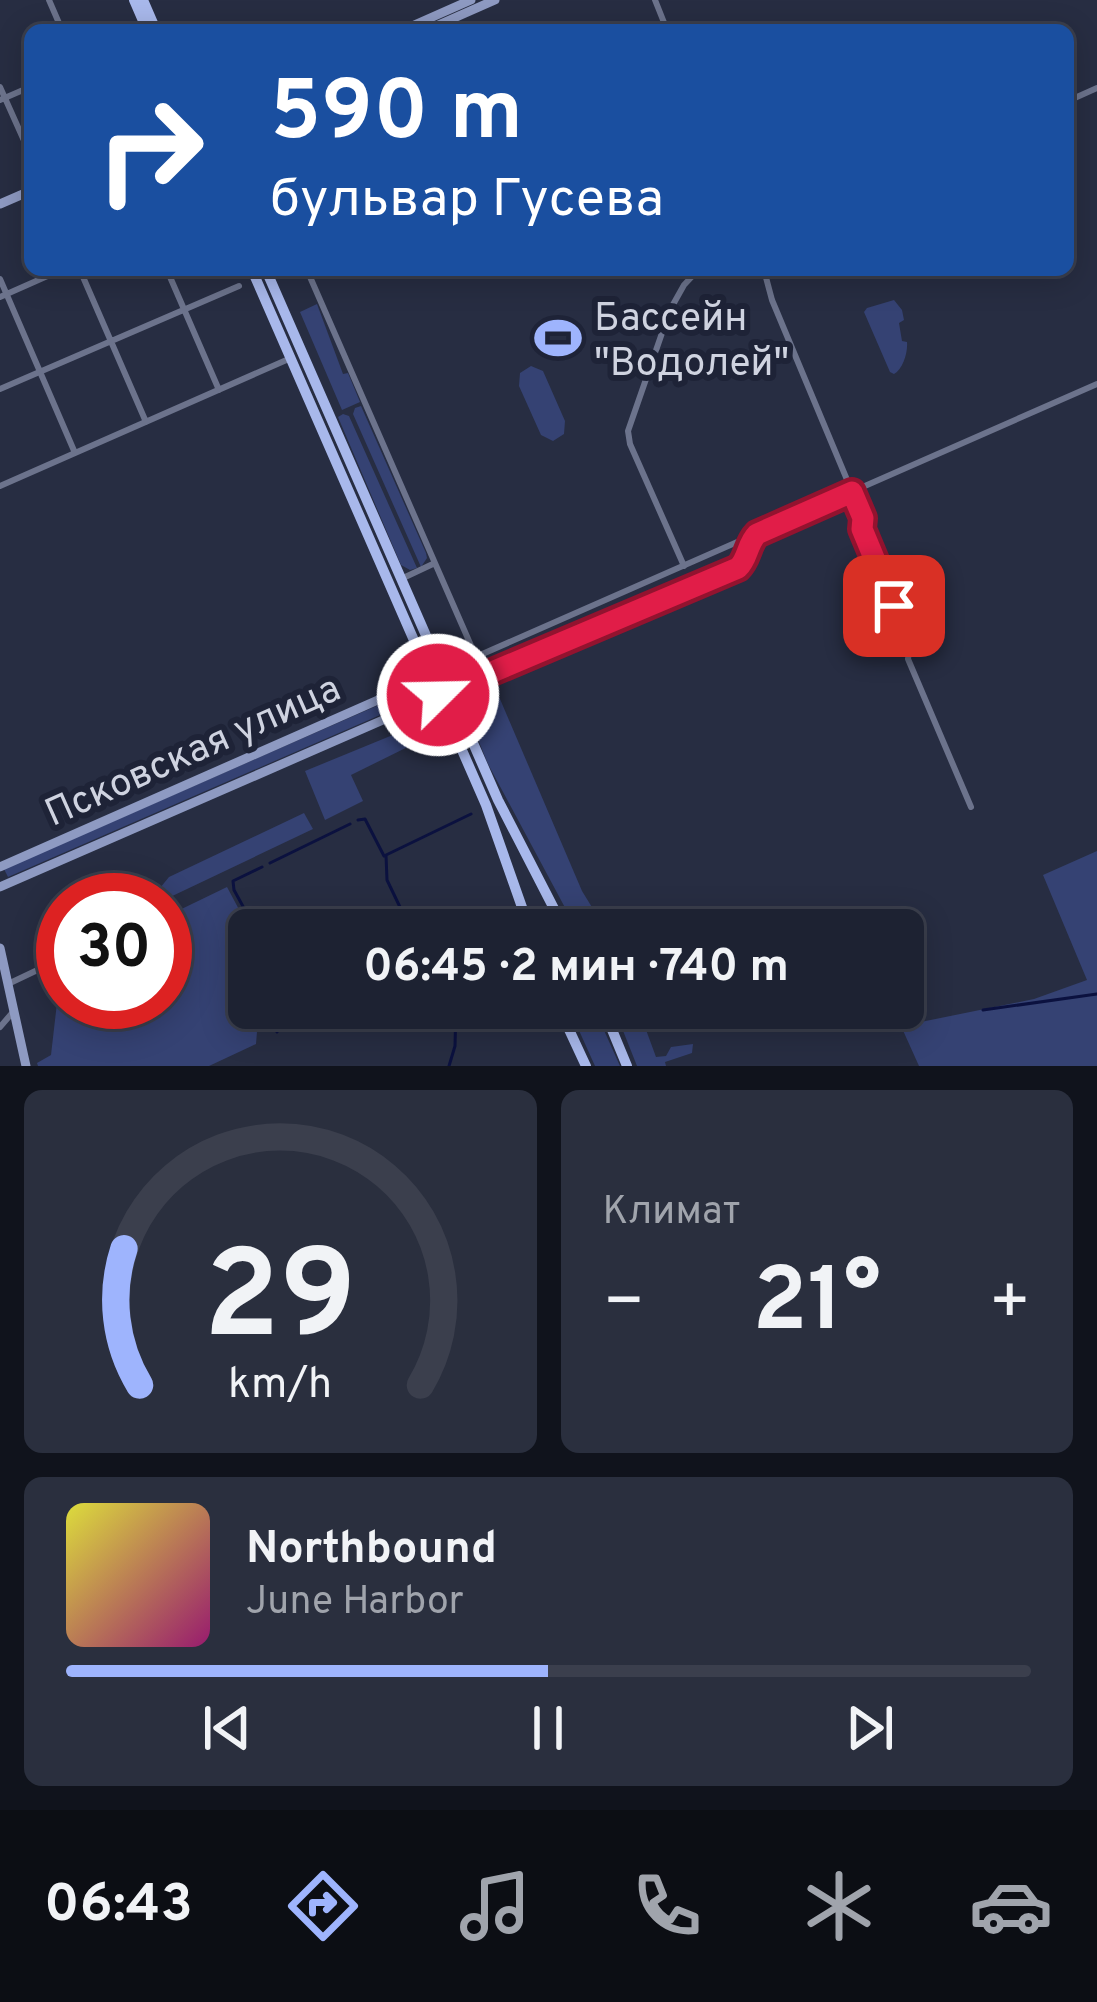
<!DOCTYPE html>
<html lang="ru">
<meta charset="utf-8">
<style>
:root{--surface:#1d2232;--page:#2a2f3e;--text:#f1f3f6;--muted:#a0a4ac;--line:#3b3f4d;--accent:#9eb4fd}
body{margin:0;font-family:Overpass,sans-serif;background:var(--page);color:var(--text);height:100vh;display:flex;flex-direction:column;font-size:45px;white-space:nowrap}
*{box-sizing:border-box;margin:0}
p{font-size:39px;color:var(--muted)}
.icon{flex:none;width:66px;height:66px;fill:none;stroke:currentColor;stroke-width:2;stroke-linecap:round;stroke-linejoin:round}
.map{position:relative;height:1066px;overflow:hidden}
.sheet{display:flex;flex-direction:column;gap:24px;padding:24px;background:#10131c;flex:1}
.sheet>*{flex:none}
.banner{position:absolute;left:24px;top:24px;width:1050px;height:252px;border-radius:18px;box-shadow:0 6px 30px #0003,0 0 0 3px var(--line);background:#1a4fa0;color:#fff;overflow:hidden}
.speed{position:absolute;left:36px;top:873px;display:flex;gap:24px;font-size:60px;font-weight:700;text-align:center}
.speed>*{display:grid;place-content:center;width:156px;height:156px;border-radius:50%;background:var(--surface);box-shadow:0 6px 30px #0003,0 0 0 3px var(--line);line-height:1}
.speed .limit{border:18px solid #d22;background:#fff;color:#111}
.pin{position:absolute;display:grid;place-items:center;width:102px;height:102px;color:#fff;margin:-51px;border-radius:24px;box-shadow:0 6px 18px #0006}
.me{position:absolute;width:132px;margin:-66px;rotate:67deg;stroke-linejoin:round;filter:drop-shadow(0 0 9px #0008)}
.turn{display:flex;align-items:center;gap:42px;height:252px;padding:0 48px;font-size:54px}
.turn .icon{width:156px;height:156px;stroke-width:2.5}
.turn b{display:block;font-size:84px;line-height:102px}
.big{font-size:90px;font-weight:700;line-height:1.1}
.sheet .card{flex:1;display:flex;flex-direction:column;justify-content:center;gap:18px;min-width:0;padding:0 42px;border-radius:18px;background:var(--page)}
.sheet .dial{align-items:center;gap:0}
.dial svg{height:312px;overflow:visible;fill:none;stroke:var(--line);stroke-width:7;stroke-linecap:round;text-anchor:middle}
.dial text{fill:var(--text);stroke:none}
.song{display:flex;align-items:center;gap:36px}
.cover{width:144px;height:144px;border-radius:18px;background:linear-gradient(135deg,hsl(60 70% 55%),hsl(320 70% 35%))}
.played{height:12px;border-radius:6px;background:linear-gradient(90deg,var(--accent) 50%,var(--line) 50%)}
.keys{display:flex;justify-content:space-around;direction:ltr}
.heat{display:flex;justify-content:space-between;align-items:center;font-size:66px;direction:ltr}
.sheet .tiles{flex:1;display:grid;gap:24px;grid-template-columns:1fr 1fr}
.card:last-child{grid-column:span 2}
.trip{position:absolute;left:228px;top:909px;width:696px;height:120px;border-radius:18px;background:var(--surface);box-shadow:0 6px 30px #0003,0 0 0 3px var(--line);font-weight:700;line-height:120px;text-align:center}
.tabs{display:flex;height:192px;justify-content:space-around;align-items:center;background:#0c0e14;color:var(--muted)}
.tabs .icon{width:84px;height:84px}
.tabs .active{color:var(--accent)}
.tabs b{font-size:54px;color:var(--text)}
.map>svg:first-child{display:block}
.green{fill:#354273}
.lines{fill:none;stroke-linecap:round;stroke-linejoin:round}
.stream{stroke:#0b113f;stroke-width:3}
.street{stroke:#6c738c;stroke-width:6}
.secondary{stroke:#8e9ac2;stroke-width:9}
.primary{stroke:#a8b8eb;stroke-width:10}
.route-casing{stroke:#92132f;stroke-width:30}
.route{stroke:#e11d48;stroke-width:21}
.labels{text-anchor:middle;stroke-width:12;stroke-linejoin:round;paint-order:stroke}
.poi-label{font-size:39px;fill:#cfd3e0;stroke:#1e2337;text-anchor:start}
.street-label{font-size:39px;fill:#cfd3e0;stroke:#1e2337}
</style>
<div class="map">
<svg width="1097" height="1066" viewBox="0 0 1097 1066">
<rect width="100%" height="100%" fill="#272d42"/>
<path class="green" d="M894,300L902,310L904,320L899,323L902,341L907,342C908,352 903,369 894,374L890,372L864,312L867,308Z
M317,304L343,374L348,373L360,402L342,410L300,312Z
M531,366L543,371L565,421L564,434L553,441L541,435L519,386L520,373Z
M361,406L426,553L427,558L421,567L353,414L355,408Z
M343,414L349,416L417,568L410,570L401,565L338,417Z
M485,685L491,687L500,699L582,891L606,930H577L488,764L466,710L467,697Z
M413,690L417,699L8,877L4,869Z
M422,723L432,735L351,775L363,801L325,820L305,771Z
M304,813L313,829L166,899L160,888L169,877Z
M1097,851V1066H919L901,1026L1034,999L1087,980L1043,875Z
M227,887L250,930L249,1008H259L256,1044L209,1066H38L37,1063L51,1055L61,968L63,967V1002H165V917Z
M573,1008H594L620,1066H595L577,1026Z
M614,1008H638L656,1057L666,1056L671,1047L693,1044L692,1053L665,1062L666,1066H637Z"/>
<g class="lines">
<path class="stream" d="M358,820L365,819L384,856L471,814
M386,855L387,880L411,930
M270,863L350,824
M256,930L234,890L233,881L262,867
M270,1008L277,1032
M983,1010L1097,994
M449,1066L455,1046L456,1008"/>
<path class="street" d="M49,0L62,30
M655,0L667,30
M0,87L30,154
M0,100L30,87
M1068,101L1097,88
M80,270L146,422
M167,270L219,390
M307,270L476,657
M764,270L772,300L863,518L862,529L910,644L908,659L971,807
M0,279L75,453
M0,297L61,270
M0,389L239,286
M0,486L291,358
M684,566L630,444L628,431L670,310L684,285L698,270
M401,579L435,563
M430,677L1097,384
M438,696L738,568C747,560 746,546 755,536
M8,984L48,965
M0,1027L13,1012"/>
<path class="secondary" d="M403,30L471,0
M427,30L495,0
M0,204L30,191
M0,867L430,677
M0,887L438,696
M0,948L26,1066"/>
<path class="primary" d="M134,0L147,30
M143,0L156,30
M252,270L486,805L530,930
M266,270L498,800L565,930
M559,1008L586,1066
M603,1008L627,1066"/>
</g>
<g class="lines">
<defs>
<path id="route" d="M438,695L738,568C748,559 747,544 757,534L852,492L863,518L862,529L894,606"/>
</defs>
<use href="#route" class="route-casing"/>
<use href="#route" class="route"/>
</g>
<defs>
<symbol id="stadium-bare" viewBox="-9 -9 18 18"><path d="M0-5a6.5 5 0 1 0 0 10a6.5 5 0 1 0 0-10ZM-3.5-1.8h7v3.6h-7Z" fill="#9eb4fd" stroke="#1e2337" stroke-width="2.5" paint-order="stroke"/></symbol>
</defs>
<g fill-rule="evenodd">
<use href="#stadium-bare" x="525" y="305" width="66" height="66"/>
</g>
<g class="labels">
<g class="poi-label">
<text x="594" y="330">Бассейн<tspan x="594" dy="45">"Водолей"</tspan></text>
</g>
<g class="street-label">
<text transform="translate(192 749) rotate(-24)" y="14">Псковская улица</text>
</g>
</g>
</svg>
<div class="speed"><div class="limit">30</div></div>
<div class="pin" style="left:894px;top:606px;background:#d93025"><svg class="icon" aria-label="arrive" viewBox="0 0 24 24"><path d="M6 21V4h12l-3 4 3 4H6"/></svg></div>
<svg class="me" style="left:438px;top:695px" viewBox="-20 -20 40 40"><circle r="17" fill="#e11d48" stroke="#fff" stroke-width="3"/><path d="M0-11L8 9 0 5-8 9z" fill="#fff"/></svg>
<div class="trip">06:45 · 2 мин · 740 m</div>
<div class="banner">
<div class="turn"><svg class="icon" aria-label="right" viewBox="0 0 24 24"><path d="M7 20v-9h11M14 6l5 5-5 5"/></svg><div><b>590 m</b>бульвар Гусева</div></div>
</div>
</div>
<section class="sheet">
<div class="tiles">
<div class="card dial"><svg viewBox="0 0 100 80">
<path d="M14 69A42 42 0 1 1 86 69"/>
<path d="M14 69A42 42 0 0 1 10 34" stroke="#9eb4fd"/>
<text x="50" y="56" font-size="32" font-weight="700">29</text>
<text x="50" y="72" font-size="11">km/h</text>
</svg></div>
<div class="card"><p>Климат</p>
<div class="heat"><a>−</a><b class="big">21°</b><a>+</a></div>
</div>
<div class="card">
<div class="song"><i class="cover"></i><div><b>Northbound</b><p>June Harbor</p></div></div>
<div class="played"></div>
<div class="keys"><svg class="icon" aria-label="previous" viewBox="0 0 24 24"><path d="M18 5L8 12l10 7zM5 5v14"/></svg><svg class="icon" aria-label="pause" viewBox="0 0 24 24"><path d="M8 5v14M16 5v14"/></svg><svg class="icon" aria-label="next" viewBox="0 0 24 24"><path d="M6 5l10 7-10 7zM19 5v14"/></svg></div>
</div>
</div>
</section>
<nav class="tabs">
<b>06:43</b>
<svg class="icon active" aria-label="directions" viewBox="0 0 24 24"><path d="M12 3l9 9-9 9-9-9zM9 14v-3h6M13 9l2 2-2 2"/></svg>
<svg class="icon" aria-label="music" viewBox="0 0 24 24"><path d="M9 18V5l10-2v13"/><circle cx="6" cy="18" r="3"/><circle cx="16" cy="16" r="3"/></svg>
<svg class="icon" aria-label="phone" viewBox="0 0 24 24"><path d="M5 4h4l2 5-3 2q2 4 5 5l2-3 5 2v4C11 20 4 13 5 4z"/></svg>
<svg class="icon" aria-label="climate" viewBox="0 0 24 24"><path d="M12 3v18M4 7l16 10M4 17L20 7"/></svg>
<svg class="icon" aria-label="car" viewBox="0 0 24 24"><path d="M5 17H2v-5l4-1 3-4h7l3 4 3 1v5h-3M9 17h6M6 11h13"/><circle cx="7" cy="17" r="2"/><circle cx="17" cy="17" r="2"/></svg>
</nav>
